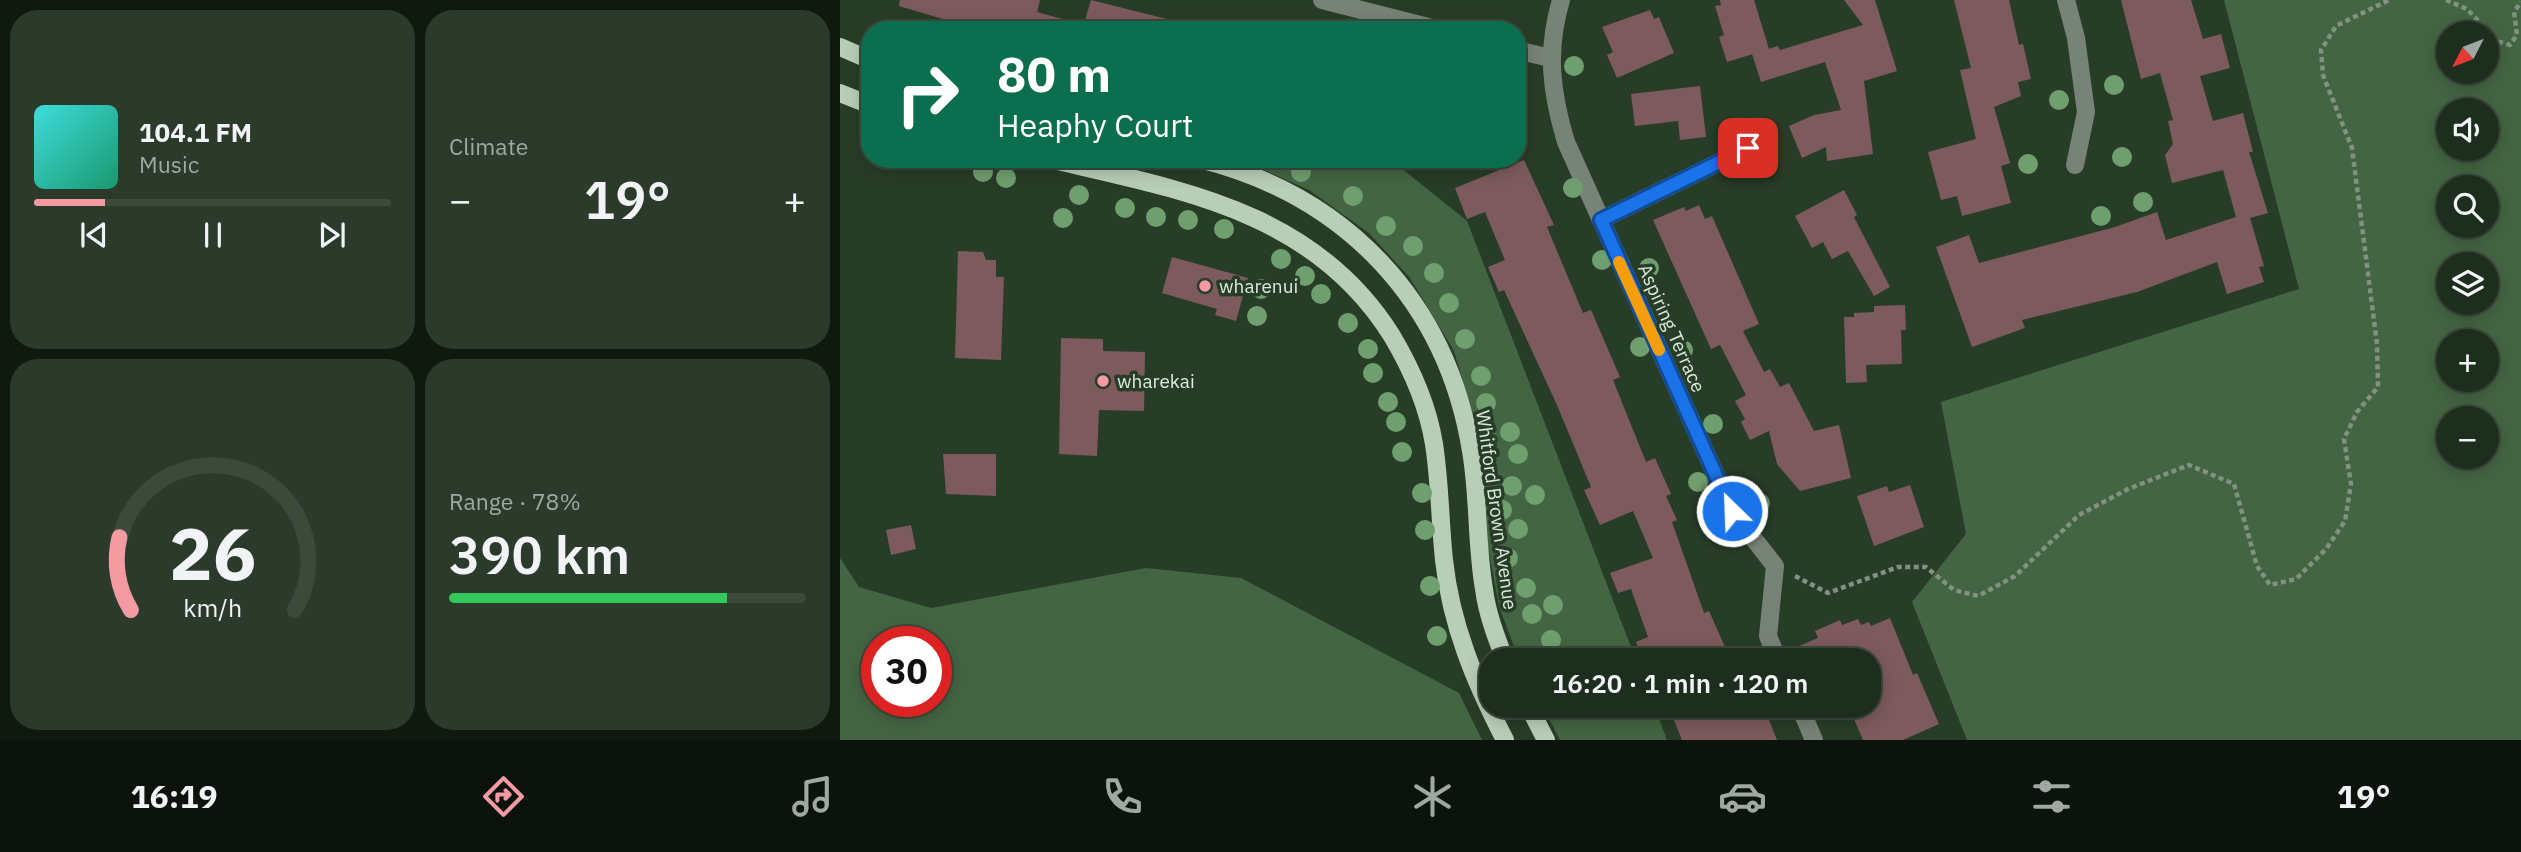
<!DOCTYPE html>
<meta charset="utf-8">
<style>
:root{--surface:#1e2e1e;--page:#2b3a2b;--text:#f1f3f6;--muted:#a1a8a4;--line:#3c4a3c;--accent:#f49aa2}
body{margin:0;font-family:"IBM Plex Sans",sans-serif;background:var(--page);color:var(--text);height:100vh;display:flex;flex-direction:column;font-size:26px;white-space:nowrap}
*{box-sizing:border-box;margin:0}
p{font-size:23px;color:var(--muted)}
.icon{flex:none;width:38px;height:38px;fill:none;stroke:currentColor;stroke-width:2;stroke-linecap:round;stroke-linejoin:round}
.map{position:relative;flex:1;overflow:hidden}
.sheet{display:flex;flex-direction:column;gap:10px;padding:10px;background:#101910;width:840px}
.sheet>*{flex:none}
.top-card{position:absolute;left:21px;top:21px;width:665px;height:147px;border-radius:28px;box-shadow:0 4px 18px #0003,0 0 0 2px var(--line);background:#0b6e4f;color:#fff;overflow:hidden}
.needle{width:46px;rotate:228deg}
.fabs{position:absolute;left:1596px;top:21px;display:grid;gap:14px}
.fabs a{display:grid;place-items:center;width:63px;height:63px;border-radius:50%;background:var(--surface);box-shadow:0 4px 18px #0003,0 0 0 2px var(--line);font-size:35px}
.speed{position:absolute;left:21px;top:626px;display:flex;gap:14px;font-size:35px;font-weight:700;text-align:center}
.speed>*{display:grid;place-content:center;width:91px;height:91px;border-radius:50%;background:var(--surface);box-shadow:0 4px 18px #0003,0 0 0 2px var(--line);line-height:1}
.speed .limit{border:10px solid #d22;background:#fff;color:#111}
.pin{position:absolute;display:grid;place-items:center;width:60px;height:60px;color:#fff;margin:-30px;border-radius:14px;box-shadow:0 4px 10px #0006}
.me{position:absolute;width:77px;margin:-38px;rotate:336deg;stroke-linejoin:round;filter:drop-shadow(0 0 5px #0008)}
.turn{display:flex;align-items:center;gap:24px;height:147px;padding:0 21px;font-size:32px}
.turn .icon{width:91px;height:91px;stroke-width:2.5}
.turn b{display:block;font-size:49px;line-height:60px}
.big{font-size:52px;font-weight:600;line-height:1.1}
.sheet .widget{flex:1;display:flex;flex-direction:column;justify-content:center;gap:10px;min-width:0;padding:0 24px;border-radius:28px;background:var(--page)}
.sheet .dial{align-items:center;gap:0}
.dial svg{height:182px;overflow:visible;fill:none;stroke:var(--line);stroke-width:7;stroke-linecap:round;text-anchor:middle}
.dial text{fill:var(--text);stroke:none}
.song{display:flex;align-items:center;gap:21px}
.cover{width:84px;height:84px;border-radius:10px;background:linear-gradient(135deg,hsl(180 70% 55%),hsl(160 70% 35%))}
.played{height:7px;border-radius:4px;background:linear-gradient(90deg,var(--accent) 20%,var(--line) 20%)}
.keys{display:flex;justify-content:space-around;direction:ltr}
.heat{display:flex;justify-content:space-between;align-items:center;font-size:38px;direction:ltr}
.charge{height:10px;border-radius:5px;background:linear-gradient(90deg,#34c759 78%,var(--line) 0)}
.sheet .tiles{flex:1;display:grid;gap:10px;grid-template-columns:repeat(2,1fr)}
.trip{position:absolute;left:639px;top:648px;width:402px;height:70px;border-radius:28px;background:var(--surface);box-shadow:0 4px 18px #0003,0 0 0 2px var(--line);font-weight:600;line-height:70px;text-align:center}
.dock{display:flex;height:112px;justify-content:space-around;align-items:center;background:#0c120c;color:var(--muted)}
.dock .icon{width:49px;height:49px}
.dock .on{color:var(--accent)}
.dock b{font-size:32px;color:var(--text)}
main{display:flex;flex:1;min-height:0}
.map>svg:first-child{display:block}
.green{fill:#446543;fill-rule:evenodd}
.building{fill:#7d5a5d}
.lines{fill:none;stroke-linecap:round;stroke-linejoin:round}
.path{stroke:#819281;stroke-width:4.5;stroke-dasharray:5 3.5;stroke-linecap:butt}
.minor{stroke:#788378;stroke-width:18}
.major{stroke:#b9ceb8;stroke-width:18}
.tree{fill:#709f6f}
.route-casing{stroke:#114b97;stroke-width:18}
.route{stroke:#1a73e8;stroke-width:12}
.slow{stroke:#f59e0b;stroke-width:12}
.poi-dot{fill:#f49aa2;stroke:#283d28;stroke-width:2.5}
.labels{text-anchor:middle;stroke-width:7;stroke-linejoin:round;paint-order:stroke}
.poi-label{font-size:19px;fill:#ddeadd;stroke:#283d28;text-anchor:start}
.street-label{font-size:19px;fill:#ddeadd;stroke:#283d28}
</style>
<main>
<section class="sheet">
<div class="tiles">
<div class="widget">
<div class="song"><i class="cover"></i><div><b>104.1 FM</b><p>Music</p></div></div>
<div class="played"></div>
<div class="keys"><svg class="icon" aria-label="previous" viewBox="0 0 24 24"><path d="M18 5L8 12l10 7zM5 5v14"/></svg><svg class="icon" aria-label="pause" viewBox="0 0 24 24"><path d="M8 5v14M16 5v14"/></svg><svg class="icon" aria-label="next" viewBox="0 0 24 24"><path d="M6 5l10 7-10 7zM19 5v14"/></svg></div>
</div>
<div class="widget"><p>Climate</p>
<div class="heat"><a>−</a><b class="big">19°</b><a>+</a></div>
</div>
<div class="widget dial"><svg viewBox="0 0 100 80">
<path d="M14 69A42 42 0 1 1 86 69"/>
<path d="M14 69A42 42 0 0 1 9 37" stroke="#f49aa2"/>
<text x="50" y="56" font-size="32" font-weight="700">26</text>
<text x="50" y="72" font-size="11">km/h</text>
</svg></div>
<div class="widget"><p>Range · 78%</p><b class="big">390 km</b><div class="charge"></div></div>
</div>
</section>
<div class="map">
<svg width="1681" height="740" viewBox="0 0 1681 740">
<rect width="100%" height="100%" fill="#283d28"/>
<path class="green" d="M1384,0H1681V740H1127L1072,602L1126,534L1101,402L1459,289ZM1608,33H1647V72H1608ZM1608,110H1647V149H1608ZM1608,187H1647V226H1608ZM1608,264H1647V303H1608ZM1608,341H1647V380H1608ZM1608,418H1647V457H1608Z
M399,159H550L627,221L796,660H679L659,606L648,547L643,449L614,351L570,278L529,233L469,190Z
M0,558L19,587L91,608L306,568L401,578L619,693L642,740H0ZM37,642H96V702H37Z
M702,705H814L827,740H720Z"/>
<path class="building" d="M60,0H200L197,12L237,23L236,30H116L104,27L106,20L59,6Z
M251,0L343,23L342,30H242Z
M880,0H914L929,49L887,62L879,37L884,35L875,6L881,5Z
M1004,0H1035L1057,71L1024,81L1033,154L987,161L986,147L962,158L949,126L974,115L1001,110L985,62L921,82L912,54L938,46L940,50L1023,25Z
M1114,0H1169L1179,45L1183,44L1191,79L1178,82L1181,96L1154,107L1170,163L1161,166L1171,203L1122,216L1117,196L1101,200L1088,152L1136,139L1120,70L1131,68Z
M1281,0H1351L1363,39L1381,34L1390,68L1360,76L1373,121L1403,113L1413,152H1409L1428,213L1410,218L1424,266L1419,267L1424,282L1387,294L1377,262L1297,292L1182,320L1185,328L1132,347L1096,247L1129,235L1139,263L1275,227L1317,212L1326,240L1396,217L1383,170L1332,183L1325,155L1333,144L1328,121L1333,120L1320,73L1301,79Z
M810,10L814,19L819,17L834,53L777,78L767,55L773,52L762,27Z
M860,86L866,137L840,140L838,121L795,126L791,94Z
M684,160L714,225L707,227L743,313L751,310L780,377L773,380L806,462L815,458L831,494L826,496L837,520L832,522L864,613L869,611L885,647L881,648L886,660H803L796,642L808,637L791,589L778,593L770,573L813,558L793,511L760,525L744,490L751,487L717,405L664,290L659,292L648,267L665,260L645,212L627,219L615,188Z
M1004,190L1017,215L1014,217L1050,287L1034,296L1008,251L992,259L983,242L972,248L955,216Z
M859,205L865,219L872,216L919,324L903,331L924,372L930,369L940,387L949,383L974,431L999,425L1011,478L960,491L937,464L929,431L910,440L901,422L905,419L895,401L906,395L880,345L871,349L813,220L844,207L846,211Z
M118,251L143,252L146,260H156V277H164L161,360L115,358Z
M332,257L408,278L396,321L375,315L377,309L322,293Z
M1065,305L1066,330H1061L1062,364L1026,365L1027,382L1006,383L1004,317H1014V313L1034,312V306Z
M221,338L263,339V351L305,352L304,411L259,410L257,456L219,454Z
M103,454H156V496L106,494Z
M1070,485L1084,527L1034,546L1017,496L1047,486L1049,492Z
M71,525L76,549L51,555L46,530Z
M1050,618L1073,675L1077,673L1099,724L1063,740H1023L1008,705H1029V660H949L947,651L978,638L975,631L1000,620L1002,625L1018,619L1021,625L1029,622L1031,626Z
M864,705H923L937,740H842L833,718Z"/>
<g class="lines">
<path class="path" d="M1606,0L1627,9L1657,41L1670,45L1677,35L1674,12L1681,2
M955,576L988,593L1058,567H1086L1114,590L1138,596L1175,576L1239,515L1288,489L1349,465L1394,484L1417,566L1430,585L1456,579L1486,549L1505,521L1511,484L1504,439L1517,412L1538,387L1537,344L1512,148L1483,75L1481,50L1496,26L1549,0"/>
<path class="minor" d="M482,0L600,30
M721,0C706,51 711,92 726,142L892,511L935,566L928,636L938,660
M1226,0L1236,38L1246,112L1235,165
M677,50L710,58
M761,220L908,148
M959,705L974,740"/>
<path class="major" d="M0,47L30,60
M0,93L30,105
M209,159C341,190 474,211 552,336C571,368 588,407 594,444C600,483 600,522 604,560C611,625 635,682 665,740
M359,159C506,195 607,302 631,451C639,497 636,543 644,589C647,613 656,637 665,660
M688,705L706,740"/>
</g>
<g class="tree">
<circle cx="734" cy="66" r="10"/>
<circle cx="1274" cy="85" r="10"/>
<circle cx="1219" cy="100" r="10"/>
<circle cx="1282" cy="157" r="10"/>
<circle cx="1188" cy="164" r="10"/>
<circle cx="143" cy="172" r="10"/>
<circle cx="461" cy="172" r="10"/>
<circle cx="166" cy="178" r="10"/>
<circle cx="733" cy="188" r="10"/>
<circle cx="239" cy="195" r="10"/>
<circle cx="513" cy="196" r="10"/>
<circle cx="1303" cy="202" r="10"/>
<circle cx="285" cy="208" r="10"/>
<circle cx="1261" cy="216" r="10"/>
<circle cx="316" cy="217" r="10"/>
<circle cx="223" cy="218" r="10"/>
<circle cx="348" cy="220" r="10"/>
<circle cx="546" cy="226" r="10"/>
<circle cx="384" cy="229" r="10"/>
<circle cx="573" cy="246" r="10"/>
<circle cx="441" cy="259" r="10"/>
<circle cx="762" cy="260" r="10"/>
<circle cx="809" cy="268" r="10"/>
<circle cx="594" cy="273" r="10"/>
<circle cx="465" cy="276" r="10"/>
<circle cx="421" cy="289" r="10"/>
<circle cx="481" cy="294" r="10"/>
<circle cx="609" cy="303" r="10"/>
<circle cx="417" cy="316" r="10"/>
<circle cx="508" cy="323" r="10"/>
<circle cx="625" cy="339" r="10"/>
<circle cx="800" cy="347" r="10"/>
<circle cx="528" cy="349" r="10"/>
<circle cx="843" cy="350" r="10"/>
<circle cx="533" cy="373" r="10"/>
<circle cx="641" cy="376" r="10"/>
<circle cx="548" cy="402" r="10"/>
<circle cx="646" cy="403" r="10"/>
<circle cx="556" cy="422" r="10"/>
<circle cx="873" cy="424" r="10"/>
<circle cx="670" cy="432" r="10"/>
<circle cx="562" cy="452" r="10"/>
<circle cx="678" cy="454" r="10"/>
<circle cx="858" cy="482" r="10"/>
<circle cx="672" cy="486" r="10"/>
<circle cx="582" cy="493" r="10"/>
<circle cx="695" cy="495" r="10"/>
<circle cx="920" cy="503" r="10"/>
<circle cx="662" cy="510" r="10"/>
<circle cx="678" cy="529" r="10"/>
<circle cx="585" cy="530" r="10"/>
<circle cx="668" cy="558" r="10"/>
<circle cx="590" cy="586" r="10"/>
<circle cx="686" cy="588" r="10"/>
<circle cx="713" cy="605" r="10"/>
<circle cx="692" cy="614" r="10"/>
<circle cx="597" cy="636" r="10"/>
<circle cx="711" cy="640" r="10"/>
</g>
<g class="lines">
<defs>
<path id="route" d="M892,511L761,220L908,148"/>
</defs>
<use href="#route" class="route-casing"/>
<use href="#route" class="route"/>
<path class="slow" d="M779,262L819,350"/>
</g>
<g class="poi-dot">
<circle cx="365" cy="286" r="7"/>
<circle cx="263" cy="381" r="7"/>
</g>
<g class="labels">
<g class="poi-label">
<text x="379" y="293">wharenui</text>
<text x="277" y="388">wharekai</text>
</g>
<g class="street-label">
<text transform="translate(832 328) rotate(66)" y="7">Aspiring Terrace</text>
<text transform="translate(657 510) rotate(82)" y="7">Whitford Brown Avenue</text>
</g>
</g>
</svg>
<div class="fabs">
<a><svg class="needle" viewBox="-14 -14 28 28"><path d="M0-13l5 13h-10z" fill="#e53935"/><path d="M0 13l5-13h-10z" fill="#a1a8a4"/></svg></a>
<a><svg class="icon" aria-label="sound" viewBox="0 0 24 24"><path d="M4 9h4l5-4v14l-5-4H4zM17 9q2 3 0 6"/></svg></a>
<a><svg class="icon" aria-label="search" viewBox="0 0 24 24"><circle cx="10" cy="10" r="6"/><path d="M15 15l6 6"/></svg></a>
<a><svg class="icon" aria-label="layers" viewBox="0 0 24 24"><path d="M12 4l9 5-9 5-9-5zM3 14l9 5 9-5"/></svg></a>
<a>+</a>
<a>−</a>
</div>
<div class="speed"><div class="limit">30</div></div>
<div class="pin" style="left:908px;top:148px;background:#d93025"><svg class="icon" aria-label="arrive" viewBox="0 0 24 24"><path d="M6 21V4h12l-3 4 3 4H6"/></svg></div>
<svg class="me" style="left:892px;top:511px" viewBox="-20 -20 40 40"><circle r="17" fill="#1a73e8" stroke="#fff" stroke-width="3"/><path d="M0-11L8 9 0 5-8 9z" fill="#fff"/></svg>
<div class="trip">16:20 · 1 min · 120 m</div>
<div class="top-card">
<div class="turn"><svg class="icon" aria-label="right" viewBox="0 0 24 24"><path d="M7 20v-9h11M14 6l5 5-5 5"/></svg><div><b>80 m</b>Heaphy Court</div></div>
</div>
</div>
</main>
<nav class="dock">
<b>16:19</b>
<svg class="icon on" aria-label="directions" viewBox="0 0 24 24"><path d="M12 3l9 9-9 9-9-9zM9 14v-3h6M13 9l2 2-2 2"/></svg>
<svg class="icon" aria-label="music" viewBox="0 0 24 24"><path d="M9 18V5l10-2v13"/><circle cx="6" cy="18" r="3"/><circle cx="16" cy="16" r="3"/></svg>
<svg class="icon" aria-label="phone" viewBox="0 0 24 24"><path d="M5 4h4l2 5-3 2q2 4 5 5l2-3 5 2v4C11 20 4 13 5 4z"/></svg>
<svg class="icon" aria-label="climate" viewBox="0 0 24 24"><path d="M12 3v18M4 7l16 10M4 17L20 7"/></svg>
<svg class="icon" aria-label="car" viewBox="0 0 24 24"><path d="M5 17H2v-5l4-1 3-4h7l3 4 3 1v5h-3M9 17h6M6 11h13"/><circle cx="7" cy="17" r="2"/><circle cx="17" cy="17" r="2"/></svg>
<svg class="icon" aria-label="filters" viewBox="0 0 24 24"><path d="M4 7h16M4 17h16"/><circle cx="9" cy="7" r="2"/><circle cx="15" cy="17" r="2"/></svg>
<b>19°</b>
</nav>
